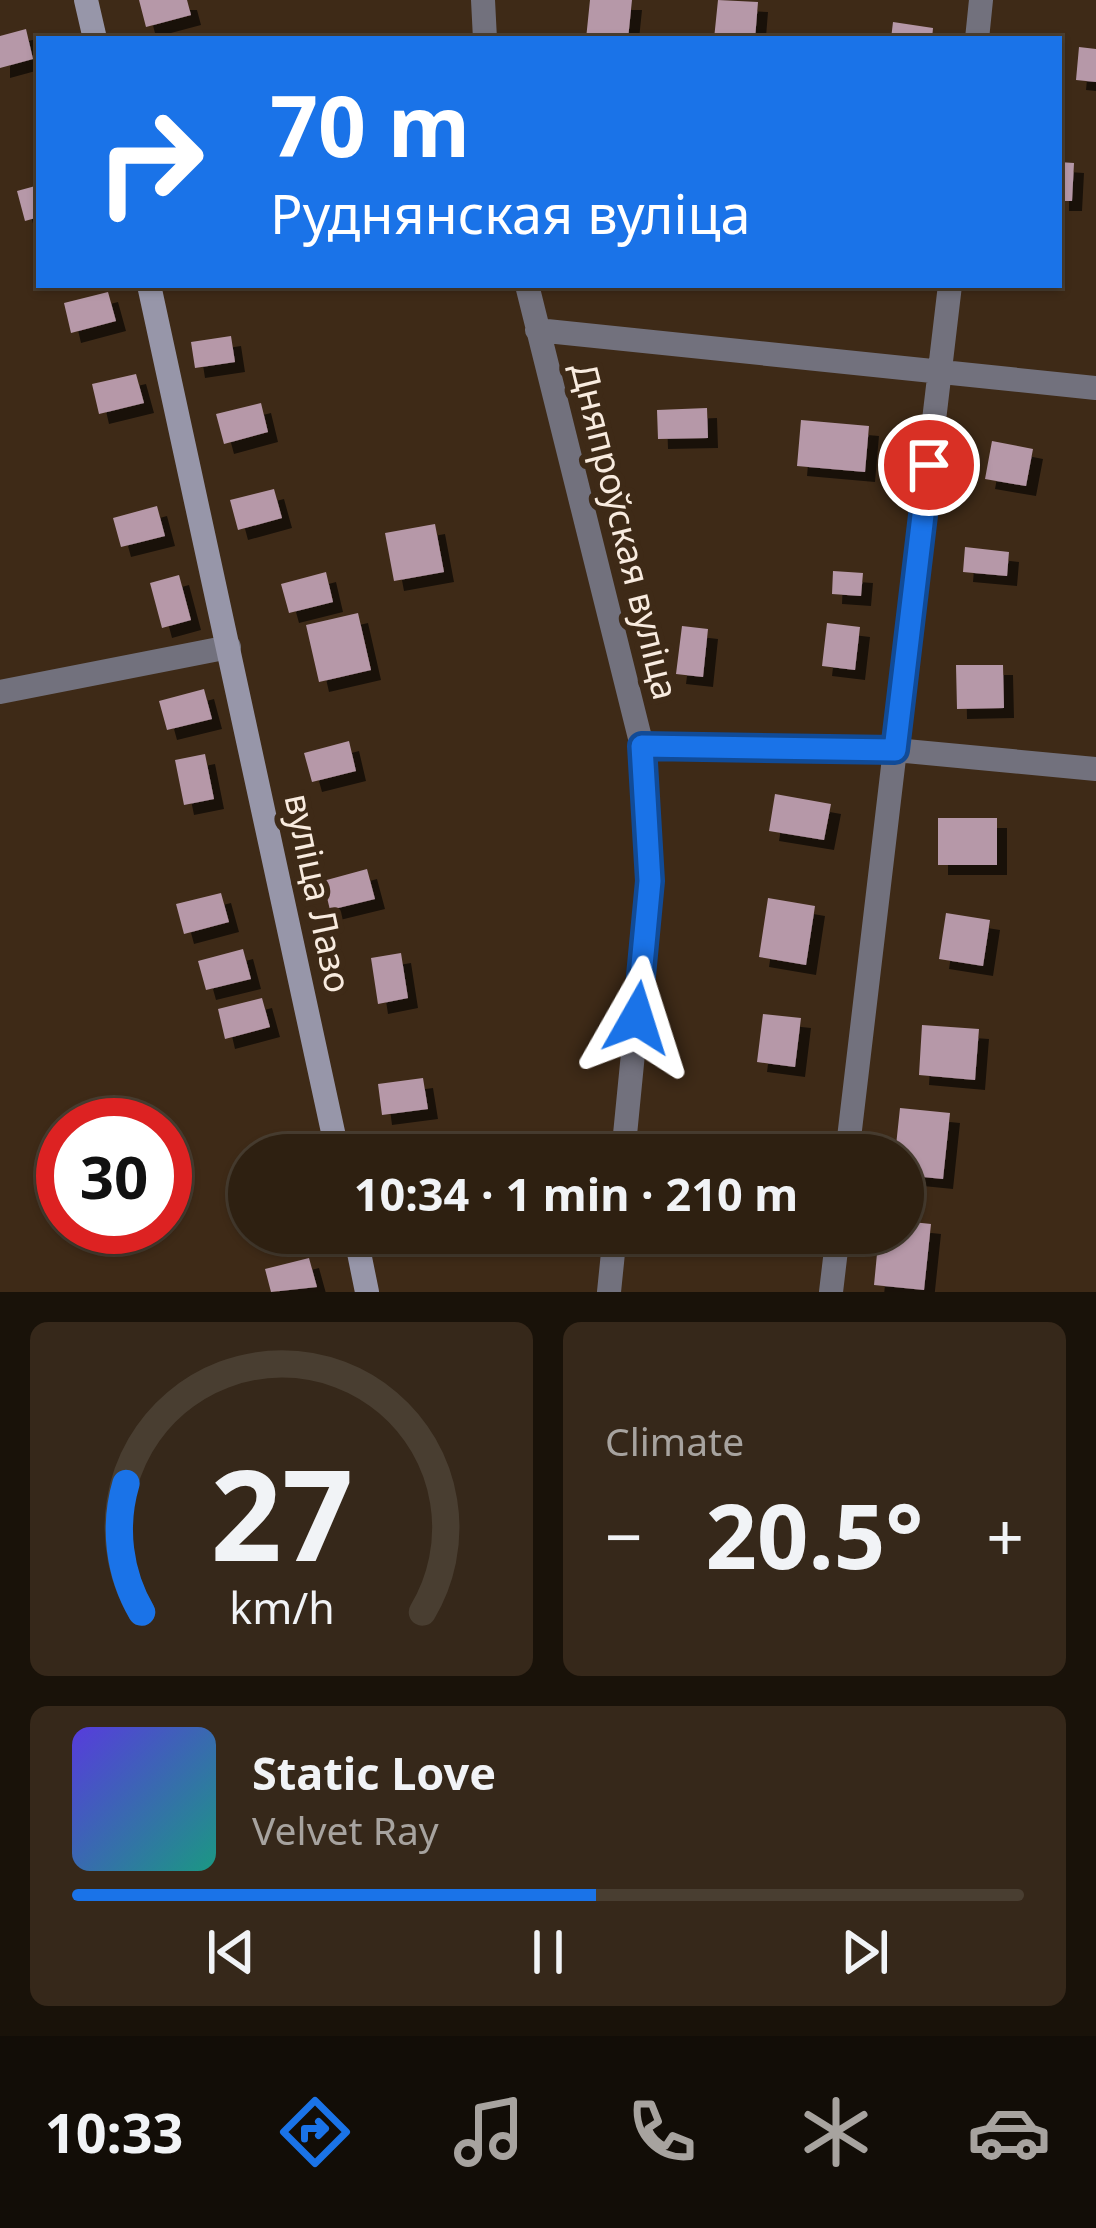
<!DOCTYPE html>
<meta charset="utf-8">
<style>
:root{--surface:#2e2011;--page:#36281a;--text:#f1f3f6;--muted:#a7a39f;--line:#493e31;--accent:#1a73e8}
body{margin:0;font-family:"Noto Sans",sans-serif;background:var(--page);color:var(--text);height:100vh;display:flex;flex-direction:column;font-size:45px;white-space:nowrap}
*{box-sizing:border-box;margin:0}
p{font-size:39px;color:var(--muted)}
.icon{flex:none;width:66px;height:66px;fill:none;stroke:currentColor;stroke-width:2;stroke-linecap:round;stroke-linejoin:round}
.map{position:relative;height:1292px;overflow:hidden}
.drawer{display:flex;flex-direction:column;gap:30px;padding:30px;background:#191209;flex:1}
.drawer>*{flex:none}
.top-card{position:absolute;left:36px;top:36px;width:1026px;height:252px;border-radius:0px;box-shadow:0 3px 9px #0004,0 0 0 3px var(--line);background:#1a73e8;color:#fff;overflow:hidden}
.speed{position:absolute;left:36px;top:1098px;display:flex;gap:24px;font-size:60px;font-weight:700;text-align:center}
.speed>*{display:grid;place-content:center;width:156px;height:156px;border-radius:50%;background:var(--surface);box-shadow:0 3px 9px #0004,0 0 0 3px var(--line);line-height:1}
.speed .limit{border:18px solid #d22;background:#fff;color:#111}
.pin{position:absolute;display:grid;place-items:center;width:102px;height:102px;color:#fff;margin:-51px;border:6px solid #fff;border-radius:50%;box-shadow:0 3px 12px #0007}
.me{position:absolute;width:132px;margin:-66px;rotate:6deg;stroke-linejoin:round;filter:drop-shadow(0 0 9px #0008)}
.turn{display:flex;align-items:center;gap:42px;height:252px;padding:0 36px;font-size:54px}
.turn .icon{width:156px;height:156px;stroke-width:2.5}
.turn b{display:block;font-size:84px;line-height:102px}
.big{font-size:90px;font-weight:700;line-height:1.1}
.drawer .tile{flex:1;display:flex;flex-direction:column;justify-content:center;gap:18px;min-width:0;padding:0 42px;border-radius:18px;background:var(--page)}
.drawer .dial{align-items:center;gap:0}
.dial svg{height:312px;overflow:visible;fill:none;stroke:var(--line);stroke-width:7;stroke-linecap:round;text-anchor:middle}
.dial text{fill:var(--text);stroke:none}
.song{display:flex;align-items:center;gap:36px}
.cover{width:144px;height:144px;border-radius:18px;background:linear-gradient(135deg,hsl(250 70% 55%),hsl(170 70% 35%))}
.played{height:12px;border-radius:6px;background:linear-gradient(90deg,var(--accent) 55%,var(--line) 55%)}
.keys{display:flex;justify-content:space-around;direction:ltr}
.heat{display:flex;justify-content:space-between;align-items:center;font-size:66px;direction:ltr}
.drawer .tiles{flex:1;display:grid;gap:30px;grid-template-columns:1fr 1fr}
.tile:last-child{grid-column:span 2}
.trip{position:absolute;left:228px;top:1134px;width:696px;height:120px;border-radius:60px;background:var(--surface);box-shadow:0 3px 9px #0004,0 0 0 3px var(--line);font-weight:700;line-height:120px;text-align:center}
.tab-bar{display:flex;height:192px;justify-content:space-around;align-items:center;background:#120d07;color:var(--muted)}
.tab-bar .icon{width:84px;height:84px}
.tab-bar .current{color:var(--accent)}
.tab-bar b{font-size:54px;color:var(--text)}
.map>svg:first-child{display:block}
.building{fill:#b698a8;filter:url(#shadow)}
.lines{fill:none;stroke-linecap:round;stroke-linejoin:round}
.minor{stroke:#72717d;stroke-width:24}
.secondary{stroke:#9796a9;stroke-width:24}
.route-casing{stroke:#114b97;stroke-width:30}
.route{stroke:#1a73e8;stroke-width:21}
.labels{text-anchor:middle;stroke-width:12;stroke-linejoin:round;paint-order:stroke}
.street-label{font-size:36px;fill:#f8ebdf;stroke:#3e2a17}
</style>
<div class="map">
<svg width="1096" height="1292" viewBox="0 0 1096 1292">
<defs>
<filter id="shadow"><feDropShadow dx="10" dy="10" stdDeviation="0" flood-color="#0009"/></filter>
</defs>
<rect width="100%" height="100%" fill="#3e2a17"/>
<path class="building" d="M139,0H187L191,15L146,27Z
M590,0H632L628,39H586Z
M718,0L758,2L755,39H714Z
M893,22L933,28L932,39H891Z
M26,29L33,59L0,68V36Z
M1079,47L1096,49V82L1076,80Z
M1059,162L1074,163L1072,201H1059Z
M39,185V217L25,221L17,191Z
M108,292L116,321L71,333L64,303Z
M231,336L235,362L195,368L191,342Z
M136,374L144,403L99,414L92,384Z
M261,403L268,432L224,444L216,414Z
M707,408L708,438L658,439L657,410Z
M801,420L869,426L865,472L797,466Z
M992,441L1033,449L1026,486L985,479Z
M274,489L282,518L238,530L230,500Z
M157,506L165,536L121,547L113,518Z
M435,524L444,572L394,581L385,533Z
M965,547L1009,552L1007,576L963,572Z
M833,571L863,573L861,596L832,594Z
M326,572L333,602L289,613L281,584Z
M179,575L191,620L162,628L150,583Z
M358,613L371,670L319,682L306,625Z
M827,623L860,627L855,670L822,666Z
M682,626L708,629L703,677L676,674Z
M956,665H1003L1004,708L957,709Z
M204,689L212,719L167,730L159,701Z
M349,741L356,771L312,782L304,753Z
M205,754L214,799L184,805L175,760Z
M775,794L831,804L824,840L769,831Z
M938,818H997V865H938Z
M367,869L375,899L330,910L323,881Z
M221,893L229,922L184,934L176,904Z
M768,898L815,906L806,965L759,957Z
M946,913L990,920L983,966L939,959Z
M243,949L251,979L206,990L198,961Z
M401,953L408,998L378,1004L371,958Z
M262,998L270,1027L225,1039L218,1009Z
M763,1014L801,1018L795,1067L757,1062Z
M922,1025L979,1029L975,1080L919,1075Z
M423,1078L428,1109L382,1115L378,1084Z
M900,1108L950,1113L943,1179L903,1175V1155H895Z
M740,1141L778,1143V1155H739Z
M903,1221L931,1224L924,1290L874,1285L879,1233H903Z
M722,1233H770L769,1247L721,1243Z
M309,1258L317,1287L271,1292L265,1269Z"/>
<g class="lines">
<path class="minor" d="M483,0L485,39
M977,39L981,0
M527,285L642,746L650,881L623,1155
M537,330L1096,388
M0,692L229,647
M642,746L895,750L1096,769
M847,1155L950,285
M609,1292L615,1233
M831,1292L838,1233"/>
<path class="secondary" d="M86,0L95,39
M149,285L338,1155
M355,1233L367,1292"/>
</g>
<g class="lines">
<defs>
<path id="route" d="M637,1018L650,881L642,746L895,750L929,465"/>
</defs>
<use href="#route" class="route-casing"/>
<use href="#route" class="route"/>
</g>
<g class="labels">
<g class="street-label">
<text transform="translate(625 531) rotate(76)" y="13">Дняпроўская вуліца</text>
<text transform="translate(318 893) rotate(78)" y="13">вуліца Лазо</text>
</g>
</g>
</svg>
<div class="speed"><div class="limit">30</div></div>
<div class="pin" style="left:929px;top:465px;background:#d93025"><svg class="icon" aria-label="arrive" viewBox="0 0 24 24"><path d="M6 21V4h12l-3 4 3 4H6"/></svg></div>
<svg class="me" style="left:637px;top:1018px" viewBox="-20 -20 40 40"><path d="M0-17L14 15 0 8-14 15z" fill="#1a73e8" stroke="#fff" stroke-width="4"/></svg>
<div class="trip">10:34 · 1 min · 210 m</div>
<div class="top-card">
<div class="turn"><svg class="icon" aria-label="right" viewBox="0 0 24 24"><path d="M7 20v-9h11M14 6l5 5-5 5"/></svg><div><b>70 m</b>Руднянская вуліца</div></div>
</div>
</div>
<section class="drawer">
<div class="tiles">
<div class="tile dial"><svg viewBox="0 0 100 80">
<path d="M14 69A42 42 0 1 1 86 69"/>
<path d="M14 69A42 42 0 0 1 10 36" stroke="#1a73e8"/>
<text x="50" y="56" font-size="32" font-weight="700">27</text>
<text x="50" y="72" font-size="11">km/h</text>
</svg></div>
<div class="tile"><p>Climate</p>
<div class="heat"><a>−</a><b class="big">20.5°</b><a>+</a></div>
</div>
<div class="tile">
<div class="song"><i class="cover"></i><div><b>Static Love</b><p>Velvet Ray</p></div></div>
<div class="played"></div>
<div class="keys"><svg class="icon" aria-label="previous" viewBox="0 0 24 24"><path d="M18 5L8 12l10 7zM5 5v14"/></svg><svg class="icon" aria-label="pause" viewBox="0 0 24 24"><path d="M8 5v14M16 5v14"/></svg><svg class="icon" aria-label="next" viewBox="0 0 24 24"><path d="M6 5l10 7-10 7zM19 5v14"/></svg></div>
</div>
</div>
</section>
<nav class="tab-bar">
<b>10:33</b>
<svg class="icon current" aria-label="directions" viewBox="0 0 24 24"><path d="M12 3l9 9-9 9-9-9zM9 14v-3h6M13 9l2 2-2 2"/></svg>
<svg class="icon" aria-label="music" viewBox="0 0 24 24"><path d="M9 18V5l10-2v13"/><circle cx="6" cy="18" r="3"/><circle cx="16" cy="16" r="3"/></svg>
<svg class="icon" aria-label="phone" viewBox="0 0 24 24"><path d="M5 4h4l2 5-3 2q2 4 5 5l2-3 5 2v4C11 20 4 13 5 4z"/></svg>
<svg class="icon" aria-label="climate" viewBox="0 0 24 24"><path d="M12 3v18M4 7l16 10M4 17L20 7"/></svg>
<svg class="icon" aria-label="car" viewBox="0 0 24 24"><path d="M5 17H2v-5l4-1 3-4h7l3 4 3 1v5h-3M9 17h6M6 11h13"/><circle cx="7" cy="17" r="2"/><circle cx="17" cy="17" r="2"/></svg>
</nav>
